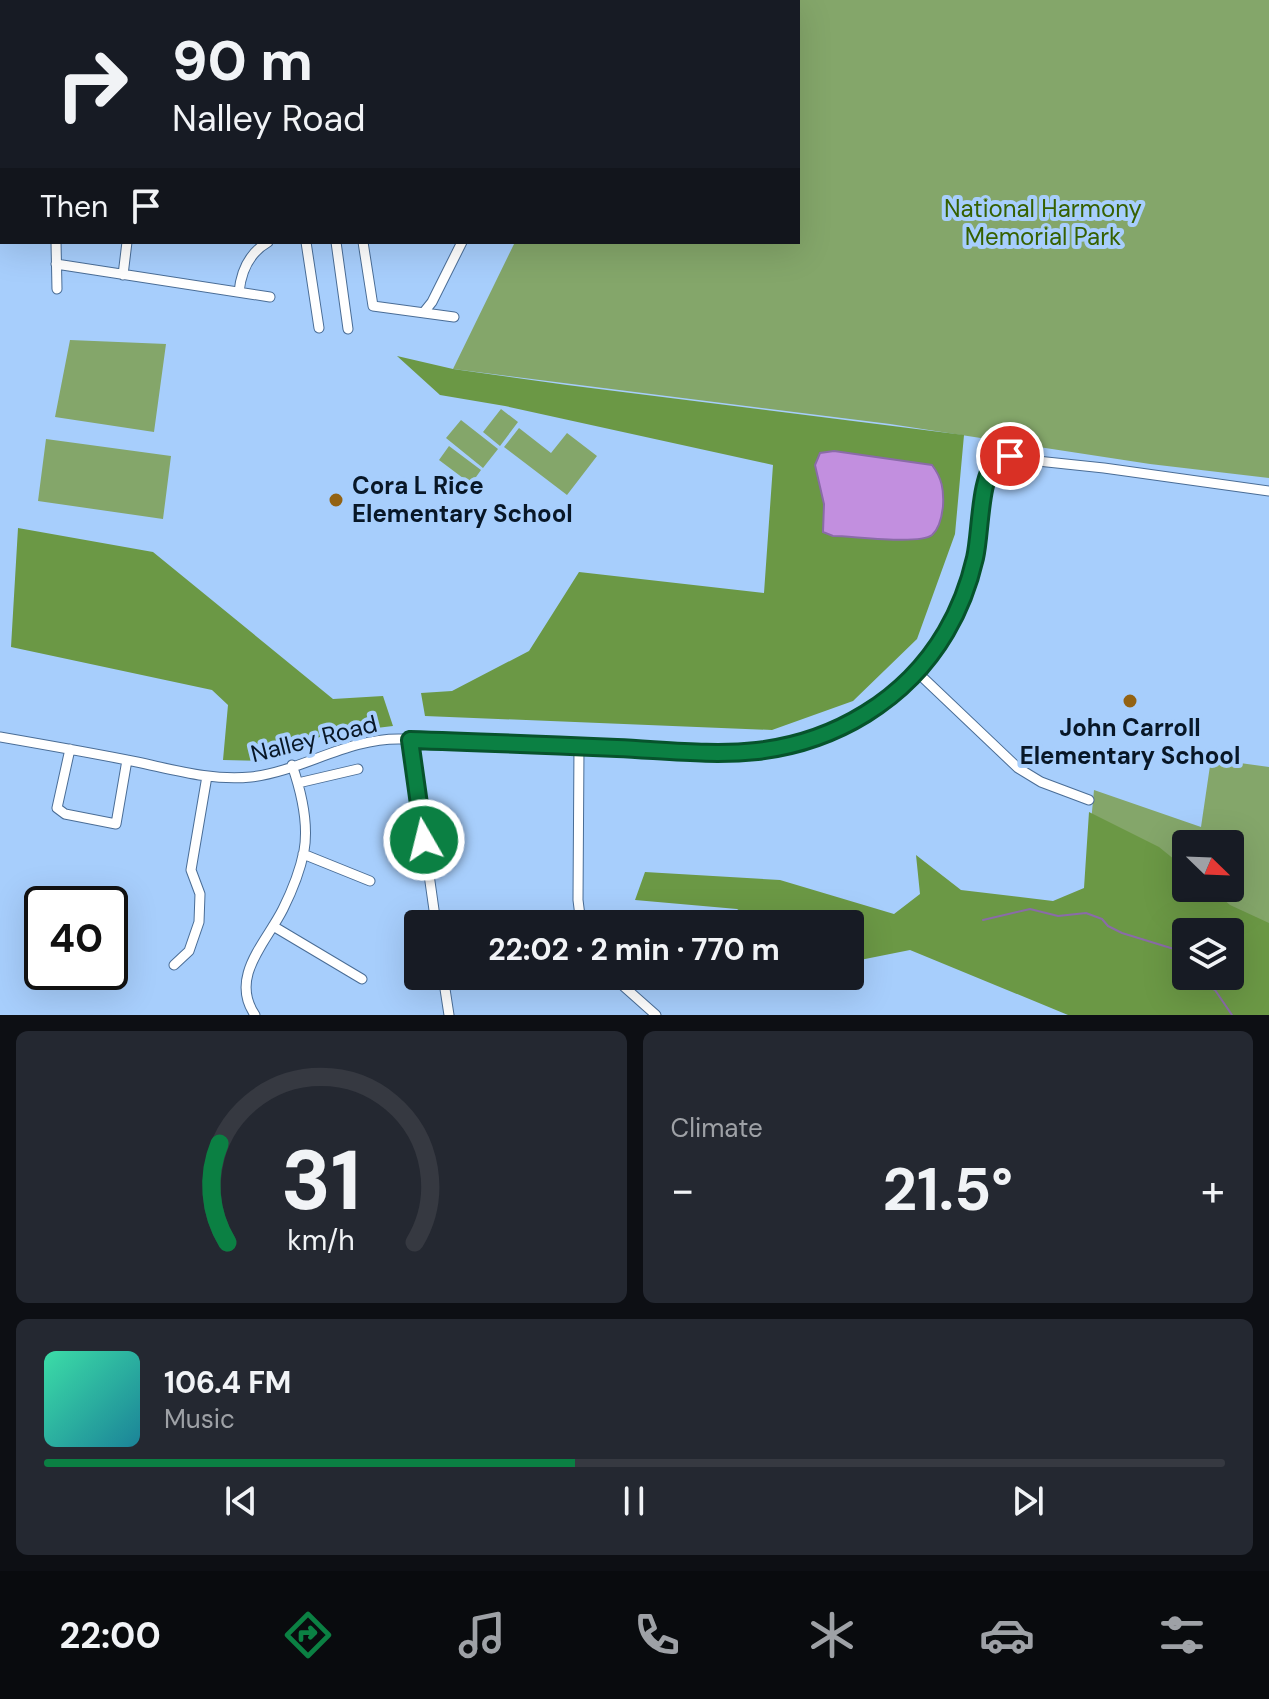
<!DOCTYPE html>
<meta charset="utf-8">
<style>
:root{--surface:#171b24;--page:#242831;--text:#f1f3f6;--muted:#9ea1a6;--line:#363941;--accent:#0b8043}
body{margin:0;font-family:"DM Sans",sans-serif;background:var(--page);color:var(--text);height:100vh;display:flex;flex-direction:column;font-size:30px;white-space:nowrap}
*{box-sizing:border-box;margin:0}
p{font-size:26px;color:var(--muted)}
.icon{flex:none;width:44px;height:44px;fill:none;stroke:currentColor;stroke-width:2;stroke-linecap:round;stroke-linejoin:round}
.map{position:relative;height:1015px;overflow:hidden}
.sheet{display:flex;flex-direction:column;gap:16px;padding:16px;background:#0d0f14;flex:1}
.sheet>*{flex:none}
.banner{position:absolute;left:0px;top:0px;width:800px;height:244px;box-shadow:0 8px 32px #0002;background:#171b24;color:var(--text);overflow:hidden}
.needle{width:52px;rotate:113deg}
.fabs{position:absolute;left:1172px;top:830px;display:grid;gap:16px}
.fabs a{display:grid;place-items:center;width:72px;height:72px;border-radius:8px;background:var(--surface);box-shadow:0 8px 32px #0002;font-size:40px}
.speed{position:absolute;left:24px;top:886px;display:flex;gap:16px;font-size:40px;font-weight:700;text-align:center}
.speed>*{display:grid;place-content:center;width:104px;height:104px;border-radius:50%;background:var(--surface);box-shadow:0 8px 32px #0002;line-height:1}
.speed .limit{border:4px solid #111;border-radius:12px;background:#fff;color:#111}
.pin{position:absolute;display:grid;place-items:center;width:68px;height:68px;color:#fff;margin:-34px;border:4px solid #fff;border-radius:50%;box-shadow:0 2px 8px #0007}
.me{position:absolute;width:88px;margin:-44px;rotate:352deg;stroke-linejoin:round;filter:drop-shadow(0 0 6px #0008)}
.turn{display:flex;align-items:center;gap:28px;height:168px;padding:0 40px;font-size:36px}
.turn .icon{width:104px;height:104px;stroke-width:2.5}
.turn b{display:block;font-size:56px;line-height:68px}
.then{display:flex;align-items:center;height:76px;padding:0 40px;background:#0003;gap:16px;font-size:30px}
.big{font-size:60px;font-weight:700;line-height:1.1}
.sheet .widget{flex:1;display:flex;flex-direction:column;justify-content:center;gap:12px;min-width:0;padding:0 28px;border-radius:12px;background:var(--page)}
.sheet .dial{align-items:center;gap:0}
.dial svg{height:208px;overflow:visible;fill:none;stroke:var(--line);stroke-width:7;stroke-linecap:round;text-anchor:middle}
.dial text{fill:var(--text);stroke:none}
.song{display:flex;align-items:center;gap:24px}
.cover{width:96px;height:96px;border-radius:12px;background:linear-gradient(135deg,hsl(160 70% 55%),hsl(190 70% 35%))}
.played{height:8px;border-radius:4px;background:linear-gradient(90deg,var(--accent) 45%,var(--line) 45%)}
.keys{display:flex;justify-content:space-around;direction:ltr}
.heat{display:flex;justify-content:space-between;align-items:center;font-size:44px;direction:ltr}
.sheet .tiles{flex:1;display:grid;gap:16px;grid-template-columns:1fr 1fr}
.widget:last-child{grid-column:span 2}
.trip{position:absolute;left:404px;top:910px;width:460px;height:80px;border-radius:8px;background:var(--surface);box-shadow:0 8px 32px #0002;font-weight:700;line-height:80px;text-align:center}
.dock{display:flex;height:128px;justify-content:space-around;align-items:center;background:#090b0e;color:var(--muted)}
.dock .icon{width:56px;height:56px}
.dock .current{color:var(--accent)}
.dock b{font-size:36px;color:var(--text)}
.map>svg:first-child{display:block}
.green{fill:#84a66a;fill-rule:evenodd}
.forest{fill:#6b9845;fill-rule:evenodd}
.water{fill:#c28fdf;stroke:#8a6ba8;stroke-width:2}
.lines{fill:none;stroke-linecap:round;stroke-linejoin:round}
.stream{stroke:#8a6ba8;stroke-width:2}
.minor-casing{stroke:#4a6d96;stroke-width:11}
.minor{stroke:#fff;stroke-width:9}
.route-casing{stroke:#07532c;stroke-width:20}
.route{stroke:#0b8043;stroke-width:14}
.poi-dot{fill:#936212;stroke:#a7cefc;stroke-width:3}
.labels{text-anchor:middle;stroke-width:8;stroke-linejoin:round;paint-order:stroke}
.park-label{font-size:24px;fill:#366001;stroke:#a7cefc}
.poi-label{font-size:24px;font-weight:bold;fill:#081727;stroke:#a7cefc;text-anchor:start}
.street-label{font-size:24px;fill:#081727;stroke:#a7cefc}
</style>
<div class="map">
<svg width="1269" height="1015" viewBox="0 0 1269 1015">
<rect width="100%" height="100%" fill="#a7cefc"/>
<path class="green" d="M701,0H1269V478L1150,464L890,424L453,369L515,242H798V2H697Z
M70,340L166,344L154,432L55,417Z
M501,409L518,422L500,446L483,432Z
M461,420L498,449L483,468L446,438Z
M519,428L551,453L567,433L597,456L567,495L504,447Z
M46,439L171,456L163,519L38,501Z
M449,446L481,470L471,484L439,460Z
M1211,759L1269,767V1015H1073L1094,790L1201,827ZM1186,844H1230V888H1186ZM1186,932H1230V976H1186Z"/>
<path class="forest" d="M397,356L453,369L567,385L964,435L955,534L917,639L853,701L772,730L425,716L421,693L452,691L529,651L579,572L764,593L773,465L505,406L440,395Z
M18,528L153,552L333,699L383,696L393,726L327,734L261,761L223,760L228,705L212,690L11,647Z
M1089,812L1159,847L1186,869V888H1210L1230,905L1269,923V1015H1068L910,950L850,962V924H760L737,909L635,900L645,872L780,880L894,914L920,894L916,855L961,890L1053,901L1084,888ZM1230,932V976H1186V932Z"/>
<path class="water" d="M834,451L932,465C942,478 944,490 943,506C942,516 940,528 932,535C919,545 853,536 833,536L823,532L824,504L815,465L820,453Z"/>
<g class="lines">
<path class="stream" d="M665,2L669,0
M983,920L1030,909L1058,916L1086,913L1102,919L1108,926L1122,933L1174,949L1182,956L1186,968
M1189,976L1215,990L1232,1015"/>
<defs>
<path id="minor" d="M310,0V2
M344,0V2
M364,0V2
M484,2L486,0
M56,242L57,289
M306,242L319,328
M336,242L348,329
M363,242L373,306L454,317
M56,264L270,297
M123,275L127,242
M239,292C241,272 249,253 268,242
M424,312L432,302L462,242
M917,672L1018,768L1041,782L1089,800
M0,737C46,745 92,753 137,762C175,770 212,781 251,777C303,771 348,737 403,739C471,742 540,745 609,748C657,750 706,754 754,751C836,746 917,693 953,620C976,571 977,525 988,473L993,463L1000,457L1104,468L1269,491
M410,740L436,924
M579,747L578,900L581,924
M70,749L57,808L65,814L116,824L127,760
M298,783L358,769
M303,854L370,881
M273,926L362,979
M174,965L189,951L199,922L200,894L191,870L207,776
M443,976L449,1015
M612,976L656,1015
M255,1015C229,977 266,943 283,909C292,891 300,871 304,851C309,823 301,791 292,765"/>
</defs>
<use href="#minor" class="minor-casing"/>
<use href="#minor" class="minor"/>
</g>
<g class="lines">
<defs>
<path id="route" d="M424,840L410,740C479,742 548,745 617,748C663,750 712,756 757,751C835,742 906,700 946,632C959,610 969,584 975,558C981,532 979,477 997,459L1010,456"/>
</defs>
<use href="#route" class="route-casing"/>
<use href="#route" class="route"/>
</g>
<g class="poi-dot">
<circle cx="336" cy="500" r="8"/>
<circle cx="1130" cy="701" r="8"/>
</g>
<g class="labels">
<g class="park-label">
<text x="1043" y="217">National Harmony<tspan x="1043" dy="28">Memorial Park</tspan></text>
</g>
<g class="poi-label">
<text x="352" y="494">Cora L Rice<tspan x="352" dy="28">Elementary School</tspan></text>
<text x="1130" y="736" text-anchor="middle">John Carroll<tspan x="1130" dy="28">Elementary School</tspan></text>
</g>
<g class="street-label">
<text transform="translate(314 739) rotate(-14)" y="8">Nalley Road</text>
</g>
</g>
</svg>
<div class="fabs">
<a><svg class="needle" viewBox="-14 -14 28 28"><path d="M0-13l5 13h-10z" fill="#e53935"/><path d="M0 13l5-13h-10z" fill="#9ea1a6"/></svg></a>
<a><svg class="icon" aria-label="layers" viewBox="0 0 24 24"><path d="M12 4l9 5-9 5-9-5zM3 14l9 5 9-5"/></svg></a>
</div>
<div class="speed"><div class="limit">40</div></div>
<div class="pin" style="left:1010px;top:456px;background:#d93025"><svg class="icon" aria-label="arrive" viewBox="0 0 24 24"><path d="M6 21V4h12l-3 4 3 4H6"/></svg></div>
<svg class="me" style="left:424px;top:840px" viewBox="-20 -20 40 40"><circle r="17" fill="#0b8043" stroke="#fff" stroke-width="3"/><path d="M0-11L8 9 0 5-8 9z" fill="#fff"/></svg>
<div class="trip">22:02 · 2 min · 770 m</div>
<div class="banner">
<div class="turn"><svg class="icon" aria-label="right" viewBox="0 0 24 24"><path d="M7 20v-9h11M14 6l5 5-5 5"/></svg><div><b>90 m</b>Nalley Road</div></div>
<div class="then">Then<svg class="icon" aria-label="arrive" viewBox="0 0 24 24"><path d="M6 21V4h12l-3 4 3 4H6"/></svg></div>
</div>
</div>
<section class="sheet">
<div class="tiles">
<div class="widget dial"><svg viewBox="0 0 100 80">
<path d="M14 69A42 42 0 1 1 86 69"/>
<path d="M14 69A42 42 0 0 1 11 31" stroke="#0b8043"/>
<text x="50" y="56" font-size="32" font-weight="700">31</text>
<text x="50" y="72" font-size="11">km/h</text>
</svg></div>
<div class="widget"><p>Climate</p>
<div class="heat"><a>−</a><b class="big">21.5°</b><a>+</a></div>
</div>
<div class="widget">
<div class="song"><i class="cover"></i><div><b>106.4 FM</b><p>Music</p></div></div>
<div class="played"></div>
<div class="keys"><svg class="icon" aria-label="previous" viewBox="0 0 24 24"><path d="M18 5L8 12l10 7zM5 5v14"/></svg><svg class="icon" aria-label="pause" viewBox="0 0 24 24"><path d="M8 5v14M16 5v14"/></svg><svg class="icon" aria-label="next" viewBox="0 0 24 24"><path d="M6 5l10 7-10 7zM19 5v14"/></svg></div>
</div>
</div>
</section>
<nav class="dock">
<b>22:00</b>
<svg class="icon current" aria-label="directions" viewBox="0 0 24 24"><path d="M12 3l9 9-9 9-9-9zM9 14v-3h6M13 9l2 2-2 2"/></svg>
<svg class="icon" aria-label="music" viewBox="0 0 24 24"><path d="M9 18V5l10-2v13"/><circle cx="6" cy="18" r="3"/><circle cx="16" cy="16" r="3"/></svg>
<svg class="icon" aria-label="phone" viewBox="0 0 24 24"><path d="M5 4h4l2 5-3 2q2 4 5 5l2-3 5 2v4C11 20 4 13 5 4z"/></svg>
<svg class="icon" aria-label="climate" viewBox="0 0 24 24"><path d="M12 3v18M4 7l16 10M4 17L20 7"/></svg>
<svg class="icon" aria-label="car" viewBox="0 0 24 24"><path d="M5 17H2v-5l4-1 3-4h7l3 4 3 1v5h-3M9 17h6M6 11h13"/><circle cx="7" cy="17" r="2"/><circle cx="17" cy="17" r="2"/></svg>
<svg class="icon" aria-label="filters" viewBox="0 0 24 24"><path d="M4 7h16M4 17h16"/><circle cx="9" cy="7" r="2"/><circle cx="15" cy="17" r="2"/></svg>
</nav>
